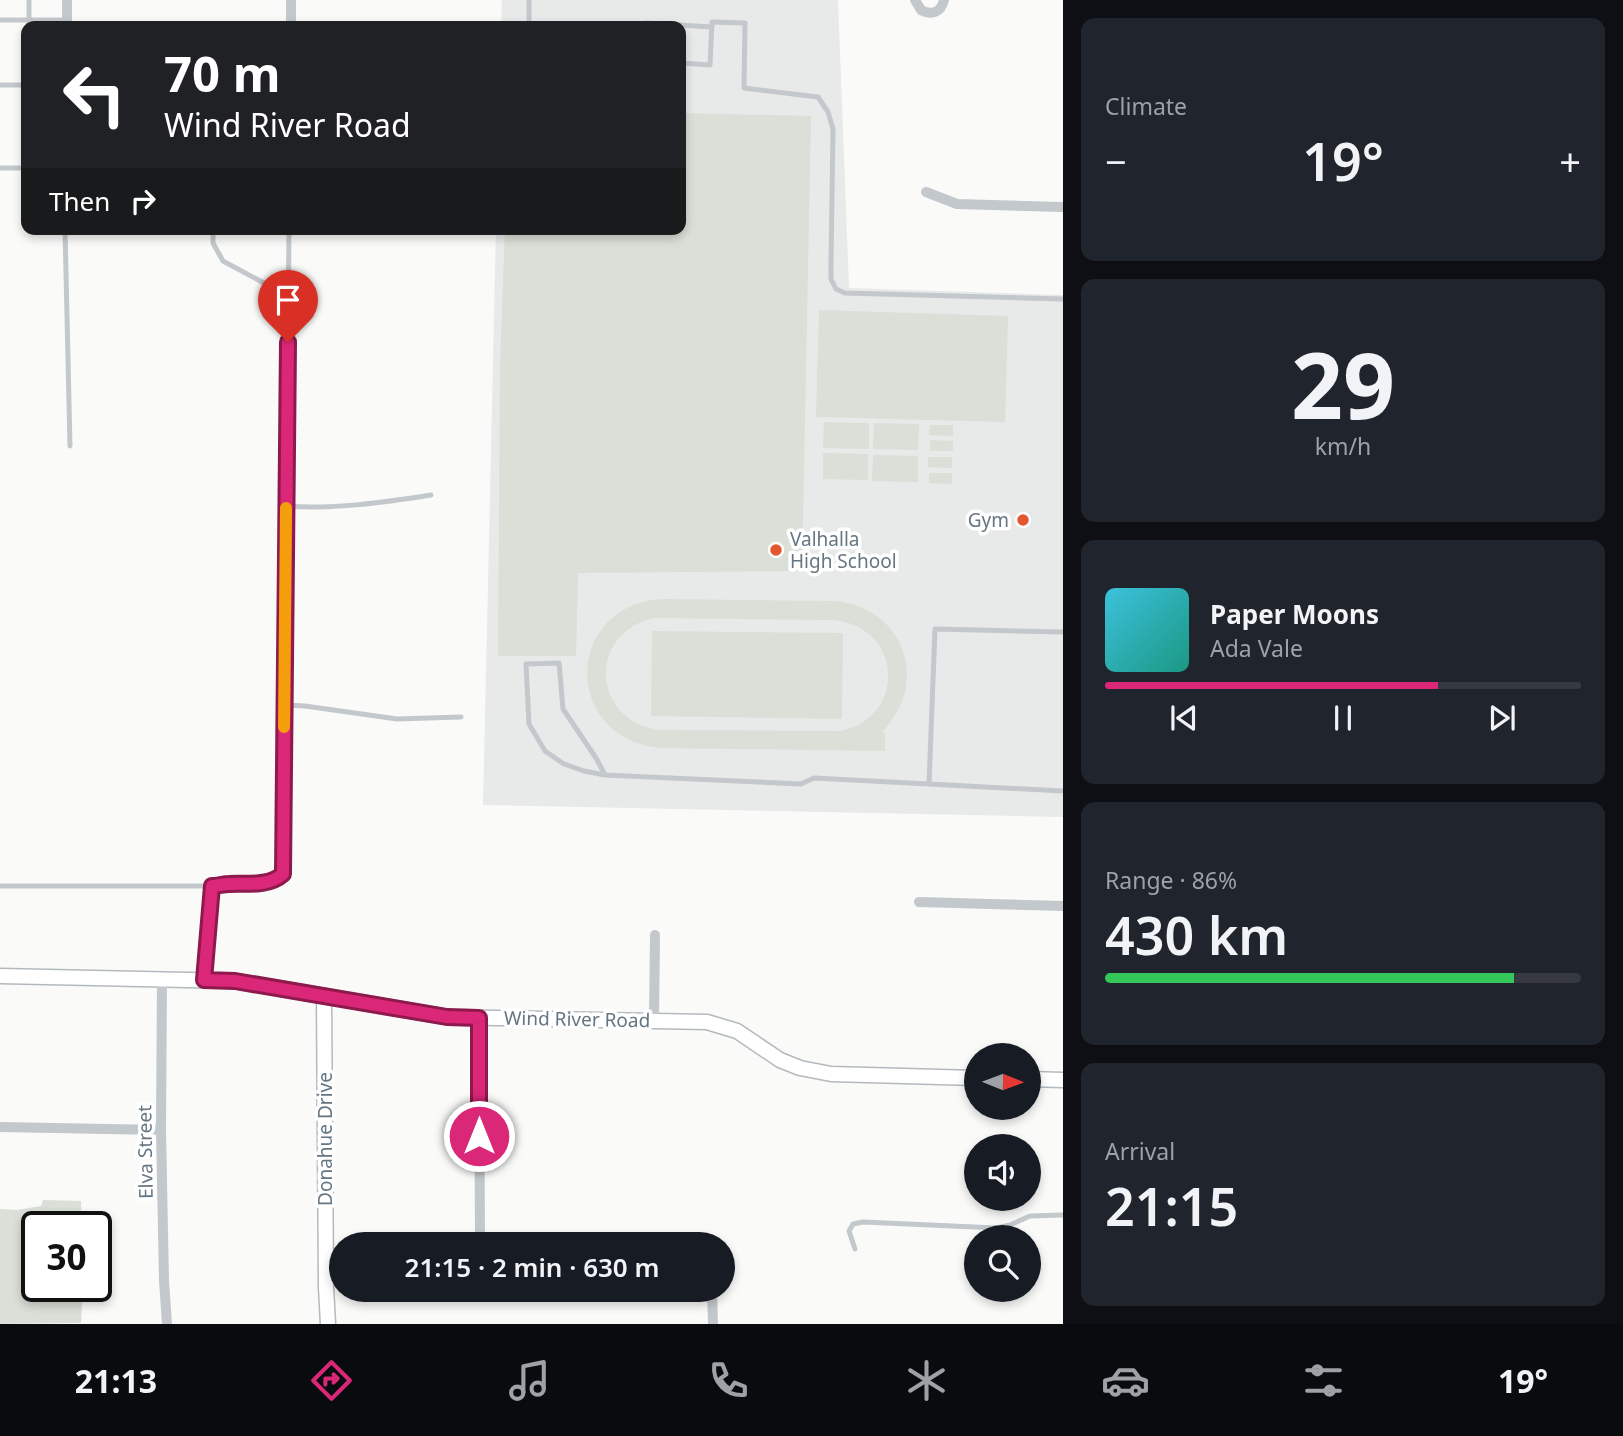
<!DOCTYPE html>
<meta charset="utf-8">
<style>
:root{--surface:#171b24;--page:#20242c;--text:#f1f3f6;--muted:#9ea1a6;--line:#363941;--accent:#db2777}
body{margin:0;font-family:"Noto Sans",sans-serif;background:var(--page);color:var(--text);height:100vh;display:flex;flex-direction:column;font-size:26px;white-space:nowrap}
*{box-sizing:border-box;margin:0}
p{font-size:23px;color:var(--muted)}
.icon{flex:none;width:38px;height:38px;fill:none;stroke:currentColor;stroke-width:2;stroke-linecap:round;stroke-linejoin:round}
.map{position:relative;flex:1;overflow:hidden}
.side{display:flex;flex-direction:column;gap:18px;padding:18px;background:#0d0f14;width:560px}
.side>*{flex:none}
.hud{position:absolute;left:21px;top:21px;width:665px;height:214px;border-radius:14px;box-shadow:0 4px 10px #0003;background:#202124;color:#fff;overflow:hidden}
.needle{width:46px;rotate:91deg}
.tools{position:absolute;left:964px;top:1043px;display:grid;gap:14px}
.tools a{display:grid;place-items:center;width:77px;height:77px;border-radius:50%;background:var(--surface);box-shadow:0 4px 10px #0003;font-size:35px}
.speed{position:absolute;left:21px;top:1211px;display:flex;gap:14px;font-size:35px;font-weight:700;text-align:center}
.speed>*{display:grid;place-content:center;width:91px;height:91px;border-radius:50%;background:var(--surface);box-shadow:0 4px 10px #0003;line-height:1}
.speed .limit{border:4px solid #111;border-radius:10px;background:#fff;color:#111}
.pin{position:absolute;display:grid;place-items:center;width:60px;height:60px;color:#fff;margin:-72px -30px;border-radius:50% 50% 50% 0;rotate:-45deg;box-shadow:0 0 7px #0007}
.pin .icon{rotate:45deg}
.me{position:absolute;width:77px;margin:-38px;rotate:0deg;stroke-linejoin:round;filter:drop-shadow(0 0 5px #0008)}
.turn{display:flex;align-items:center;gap:24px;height:147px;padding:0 28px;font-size:32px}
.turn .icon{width:91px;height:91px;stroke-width:2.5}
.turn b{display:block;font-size:49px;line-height:60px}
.then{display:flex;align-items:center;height:66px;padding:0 28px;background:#0003;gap:14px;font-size:26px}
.big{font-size:52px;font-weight:600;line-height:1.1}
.side .widget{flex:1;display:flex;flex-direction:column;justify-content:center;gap:10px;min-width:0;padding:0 24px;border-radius:14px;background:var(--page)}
.side .dial{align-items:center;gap:0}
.dial b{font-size:91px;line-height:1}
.song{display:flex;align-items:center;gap:21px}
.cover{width:84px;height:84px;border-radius:10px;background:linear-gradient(135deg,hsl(190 70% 55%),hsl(170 70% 35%))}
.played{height:7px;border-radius:4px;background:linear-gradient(90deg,var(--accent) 70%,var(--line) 70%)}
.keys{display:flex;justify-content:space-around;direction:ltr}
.heat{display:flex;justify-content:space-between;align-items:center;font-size:38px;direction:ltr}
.charge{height:10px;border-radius:5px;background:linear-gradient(90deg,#34c759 86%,var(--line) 0)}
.trip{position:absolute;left:329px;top:1232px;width:406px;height:70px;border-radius:35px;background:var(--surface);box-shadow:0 4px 10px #0003;font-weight:600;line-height:70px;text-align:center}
.tabs{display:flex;height:112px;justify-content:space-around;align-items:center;background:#090b0e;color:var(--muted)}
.tabs .icon{width:49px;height:49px}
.tabs .current{color:var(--accent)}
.tabs b{font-size:32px;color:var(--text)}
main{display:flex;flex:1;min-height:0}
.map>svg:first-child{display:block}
.built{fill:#e8e9e9}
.green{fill:#dadfd7;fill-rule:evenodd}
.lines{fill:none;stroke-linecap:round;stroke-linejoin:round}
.secondary-casing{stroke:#b3babf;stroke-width:17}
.lane{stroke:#c3c8cc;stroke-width:5}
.street{stroke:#c3c8cc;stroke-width:10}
.secondary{stroke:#fff;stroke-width:14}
.route-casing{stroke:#8e194d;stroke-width:18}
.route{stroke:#db2777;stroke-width:12}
.slow{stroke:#f59e0b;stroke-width:12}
.poi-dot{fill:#e4572e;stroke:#fff;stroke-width:2.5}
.labels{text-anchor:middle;stroke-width:7;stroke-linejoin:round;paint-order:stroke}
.poi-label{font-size:19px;fill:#657683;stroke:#fff;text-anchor:end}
.street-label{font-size:19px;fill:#657683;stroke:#fff}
</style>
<main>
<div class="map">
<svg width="1063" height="1324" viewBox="0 0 1063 1324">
<rect width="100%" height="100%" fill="#fafaf8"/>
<path class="built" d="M502,0H838L849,288L1063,295V817L483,805L496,229H681V26H501Z"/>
<path class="green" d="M681,113L811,116L802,571L578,573L576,656H498L500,365L505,229H681Z
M819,310L1008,316L1005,422L816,417Z
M824,422L869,423V449L823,448Z
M874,423L919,424L918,450L873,449Z
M930,425H953V436L929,435Z
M930,440L953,441V451H930Z
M823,453L868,454V480L823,479Z
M873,455L918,456V482L872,481Z
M928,457H952V468L928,467Z
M929,473H952V484L929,483Z
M663,599L834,601C904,607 931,682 882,732L885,733V751L660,748C561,738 564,604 663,599ZM654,618L834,620C902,627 908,716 841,731L661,730C592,723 586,633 654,618Z
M652,631L843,633L842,719L651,716Z
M43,1200L81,1201L82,1227H37V1286H83L81,1323L0,1324V1209L17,1210L41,1206Z"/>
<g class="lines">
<defs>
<path id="secondary" d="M0,976L235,981L447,1017L707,1022L737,1031L780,1060L800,1068L831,1074L976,1078
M324,996L326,1287L328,1324
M1029,1079L1063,1080"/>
</defs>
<use href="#secondary" class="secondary-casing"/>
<path class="lane" d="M529,0V26
M0,20H67
M29,26V0
M643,26L645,23L712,27
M681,63L710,65L712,22L745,23L744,88L818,97L828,112L833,129L831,264V279L836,289L845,293L1063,299
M0,85H26
M0,168H26
M65,229L70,446
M213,229V243L223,261L262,282L288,287
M286,506C331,510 387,502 431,495
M1063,632L935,629L929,784L1063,791
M284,705L305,706L397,719L461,717
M605,775L596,758L563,709L559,663L526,664L529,724L545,751L564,764L584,771L605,775L801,784L814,778L929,784
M0,886H217C238,880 265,891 283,875L289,229
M205,977L212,886
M855,1249L849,1231L853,1224L863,1222L997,1228L1010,1225L1030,1216L1063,1215"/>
<path class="street" d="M915,0L921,10C932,16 941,12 944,0
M67,26V0
M291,26V0
M926,192L957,204L1063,207
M919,902L1063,906
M162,979L161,1130L164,1281L167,1324
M479,1018L480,1244
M654,1021L655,935
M0,1127L161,1130
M712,1290L713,1324"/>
<use href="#secondary" class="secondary"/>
</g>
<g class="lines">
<defs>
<path id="route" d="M288,342L283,874C268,887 247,883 229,884C223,884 218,886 212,886L204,980L235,981L447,1017L479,1018V1136"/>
</defs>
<use href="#route" class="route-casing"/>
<use href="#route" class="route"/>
<path class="slow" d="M284,727L286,508"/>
</g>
<g class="poi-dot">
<circle cx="1023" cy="520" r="7"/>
<circle cx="776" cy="550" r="7"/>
</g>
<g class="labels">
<g class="poi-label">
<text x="1009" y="527">Gym</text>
<text x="790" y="546" text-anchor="start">Valhalla<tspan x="790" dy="22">High School</tspan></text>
</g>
<g class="street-label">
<text transform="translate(577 1019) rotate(1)" y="7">Wind River Road</text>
<text transform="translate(325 1139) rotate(-90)" y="7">Donahue Drive</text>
<text transform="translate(145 1152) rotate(-91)" y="7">Elva Street</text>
</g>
</g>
</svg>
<div class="tools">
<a><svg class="needle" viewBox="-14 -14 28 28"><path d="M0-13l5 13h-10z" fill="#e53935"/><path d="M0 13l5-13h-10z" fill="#9ea1a6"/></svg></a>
<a><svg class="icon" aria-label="sound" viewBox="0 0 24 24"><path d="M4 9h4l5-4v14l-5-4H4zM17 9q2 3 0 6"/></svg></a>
<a><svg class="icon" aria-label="search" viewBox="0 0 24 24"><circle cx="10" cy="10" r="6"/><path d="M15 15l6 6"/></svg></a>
</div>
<div class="speed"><div class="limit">30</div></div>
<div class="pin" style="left:288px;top:342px;background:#d93025"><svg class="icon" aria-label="arrive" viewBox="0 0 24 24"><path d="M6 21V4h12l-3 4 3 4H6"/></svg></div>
<svg class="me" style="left:479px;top:1136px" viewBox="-20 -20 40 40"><circle r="17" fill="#db2777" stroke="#fff" stroke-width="3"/><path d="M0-11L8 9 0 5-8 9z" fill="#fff"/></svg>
<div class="trip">21:15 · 2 min · 630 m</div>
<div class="hud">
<div class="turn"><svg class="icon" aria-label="left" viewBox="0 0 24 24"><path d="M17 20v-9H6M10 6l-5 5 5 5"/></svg><div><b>70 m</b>Wind River Road</div></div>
<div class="then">Then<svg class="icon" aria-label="right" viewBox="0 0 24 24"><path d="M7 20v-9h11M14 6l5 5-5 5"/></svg></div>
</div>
</div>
<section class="side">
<div class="widget"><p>Climate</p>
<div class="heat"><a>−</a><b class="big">19°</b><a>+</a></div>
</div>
<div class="widget dial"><b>29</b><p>km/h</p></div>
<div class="widget">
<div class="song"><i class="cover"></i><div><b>Paper Moons</b><p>Ada Vale</p></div></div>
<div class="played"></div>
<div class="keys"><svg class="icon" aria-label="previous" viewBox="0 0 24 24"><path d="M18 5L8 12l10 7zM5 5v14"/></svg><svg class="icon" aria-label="pause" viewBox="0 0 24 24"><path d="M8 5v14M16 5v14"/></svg><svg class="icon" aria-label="next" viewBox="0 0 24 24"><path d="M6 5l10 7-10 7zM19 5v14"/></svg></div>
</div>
<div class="widget"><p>Range · 86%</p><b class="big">430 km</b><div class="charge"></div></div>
<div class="widget"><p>Arrival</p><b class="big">21:15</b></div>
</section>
</main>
<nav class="tabs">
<b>21:13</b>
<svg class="icon current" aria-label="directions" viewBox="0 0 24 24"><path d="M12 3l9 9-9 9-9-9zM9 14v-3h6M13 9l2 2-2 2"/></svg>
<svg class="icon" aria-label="music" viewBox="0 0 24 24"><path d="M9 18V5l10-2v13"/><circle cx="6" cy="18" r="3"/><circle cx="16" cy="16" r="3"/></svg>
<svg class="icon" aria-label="phone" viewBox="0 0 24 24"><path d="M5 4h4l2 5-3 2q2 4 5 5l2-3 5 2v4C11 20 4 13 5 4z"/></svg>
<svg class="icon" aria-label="climate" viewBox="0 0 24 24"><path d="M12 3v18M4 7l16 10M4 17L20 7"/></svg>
<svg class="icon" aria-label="car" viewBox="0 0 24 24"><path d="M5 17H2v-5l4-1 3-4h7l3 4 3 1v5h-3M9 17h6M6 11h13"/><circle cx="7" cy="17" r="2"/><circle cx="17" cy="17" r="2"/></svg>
<svg class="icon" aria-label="filters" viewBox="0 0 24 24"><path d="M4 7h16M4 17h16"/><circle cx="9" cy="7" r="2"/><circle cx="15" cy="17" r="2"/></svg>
<b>19°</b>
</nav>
